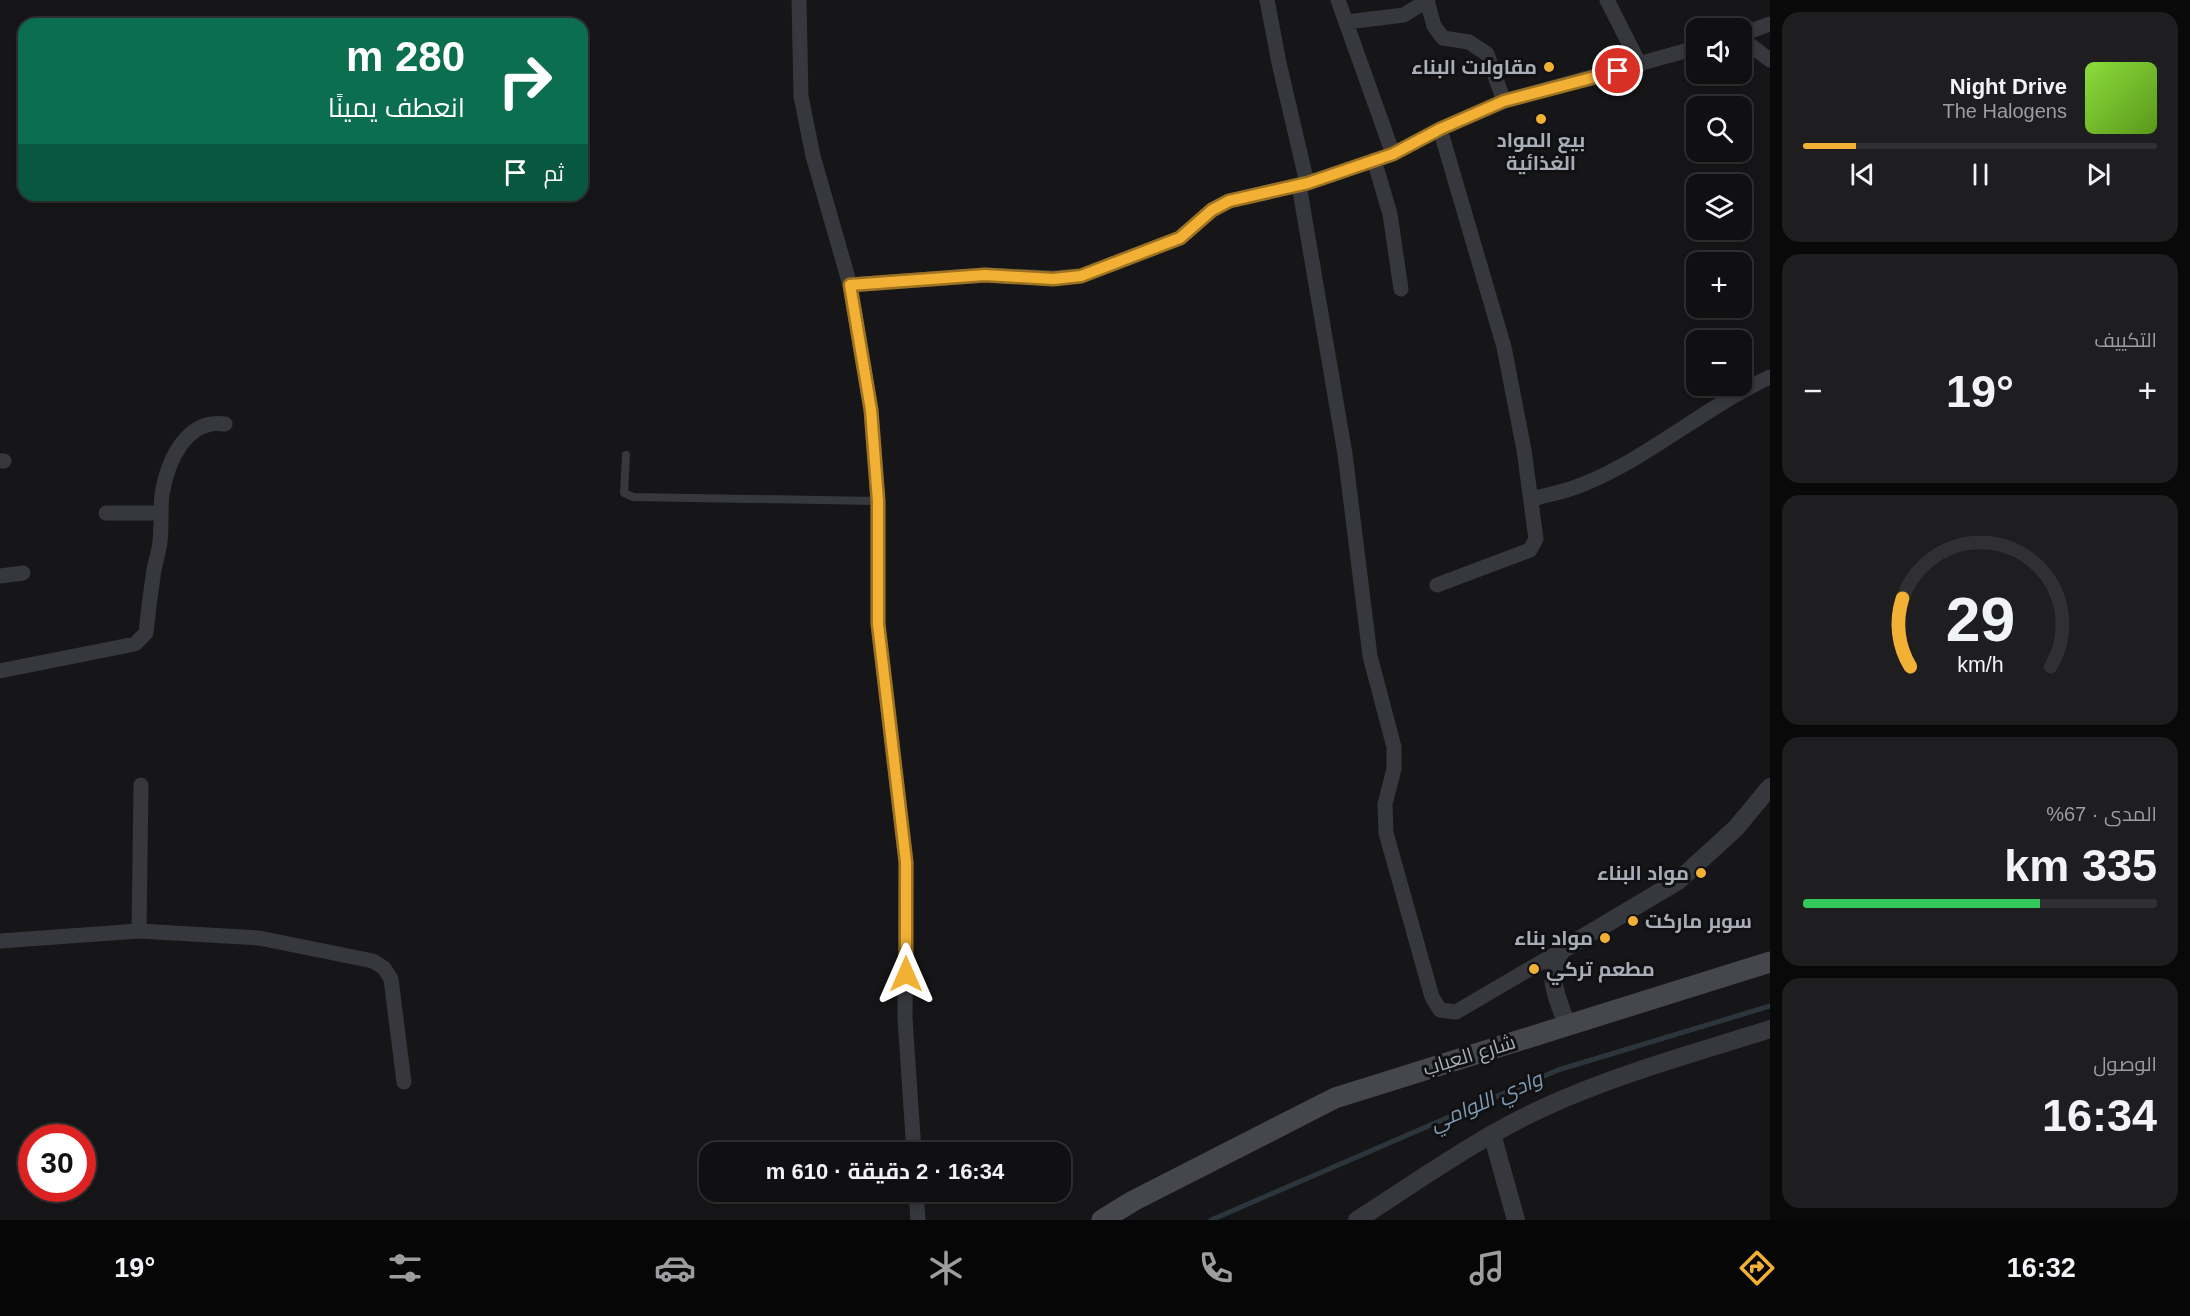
<!DOCTYPE html>
<html lang="ar">
<meta charset="utf-8">
<style>
:root{--surface:#101012;--page:#1e1e20;--text:#f1f3f6;--muted:#9c9d9f;--line:#303032;--accent:#f2b134}
body{margin:0;font-family:Helvetica,Cairo,sans-serif;background:var(--page);color:var(--text);direction:rtl;height:100vh;display:flex;flex-direction:column;font-size:22px;white-space:nowrap}
*{box-sizing:border-box;margin:0}
p{font-size:20px;color:var(--muted)}
.icon{flex:none;width:33px;height:33px;fill:none;stroke:currentColor;stroke-width:2;stroke-linecap:round;stroke-linejoin:round}
.map{position:relative;flex:1;overflow:hidden;direction:ltr}
.side{display:flex;flex-direction:column;gap:12px;padding:12px;background:#09090a;width:420px}
.side>*{flex:none}
.guide{position:absolute;left:18px;top:18px;width:570px;height:183px;border-radius:18px;box-shadow:0 3px 9px #0003,0 0 0 2px var(--line);direction:rtl;background:#0b6e4f;color:#fff;overflow:hidden}
.tools{position:absolute;left:1686px;top:18px;display:grid;gap:12px}
.tools a{display:grid;place-items:center;width:66px;height:66px;border-radius:12px;background:var(--surface);box-shadow:0 3px 9px #0003,0 0 0 2px var(--line);font-size:30px}
.speed{position:absolute;left:18px;top:1124px;display:flex;gap:12px;font-size:30px;font-weight:700;text-align:center}
.speed>*{display:grid;place-content:center;width:78px;height:78px;border-radius:50%;background:var(--surface);box-shadow:0 3px 9px #0003,0 0 0 2px var(--line);line-height:1}
.speed .limit{border:9px solid #d22;background:#fff;color:#111}
.pin{position:absolute;display:grid;place-items:center;width:51px;height:51px;color:#fff;margin:-26px;border:3px solid #fff;border-radius:50%;box-shadow:0 2px 6px #0007}
.me{position:absolute;width:66px;margin:-33px;rotate:0deg;stroke-linejoin:round;filter:drop-shadow(0 0 4px #0008)}
.turn{display:flex;align-items:center;gap:21px;height:126px;padding:0 24px;font-size:27px}
.turn .icon{width:78px;height:78px;stroke-width:2.5}
.turn b{display:block;font-size:42px;line-height:51px}
.then{display:flex;align-items:center;height:57px;padding:0 24px;background:#0003;gap:12px;font-size:22px}
.big{font-size:45px;font-weight:700;line-height:1.1}
.side .widget{flex:1;display:flex;flex-direction:column;justify-content:center;gap:9px;min-width:0;padding:0 21px;border-radius:18px;background:var(--page)}
.side .dial{align-items:center;gap:0}
.dial svg{height:156px;overflow:visible;fill:none;stroke:var(--line);stroke-width:7;stroke-linecap:round;text-anchor:middle}
.dial text{fill:var(--text);stroke:none}
.song{display:flex;align-items:center;gap:18px}
.cover{width:72px;height:72px;border-radius:9px;background:linear-gradient(135deg,hsl(90 70% 55%),hsl(90 70% 35%))}
.played{height:6px;border-radius:3px;background:linear-gradient(90deg,var(--accent) 15%,var(--line) 15%)}
.keys{display:flex;justify-content:space-around;direction:ltr}
.heat{display:flex;justify-content:space-between;align-items:center;font-size:33px;direction:ltr}
.charge{height:9px;border-radius:4px;background:linear-gradient(90deg,#34c759 67%,var(--line) 0)}
.trip{position:absolute;left:699px;top:1142px;width:372px;height:60px;border-radius:18px;background:var(--surface);box-shadow:0 3px 9px #0003,0 0 0 2px var(--line);font-weight:700;line-height:60px;text-align:center;direction:rtl}
.menu{display:flex;height:96px;justify-content:space-around;align-items:center;background:#060607;color:var(--muted)}
.menu .icon{width:42px;height:42px}
.menu .active{color:var(--accent)}
.menu b{font-size:27px;color:var(--text)}
main{display:flex;flex:1;min-height:0}
.map>svg:first-child{display:block}
.lines{fill:none;stroke-linecap:round;stroke-linejoin:round}
.stream{stroke:#2c353c;stroke-width:5}
.service{stroke:#37383d;stroke-width:8}
.minor{stroke:#37383d;stroke-width:15}
.tertiary{stroke:#37383d;stroke-width:18}
.secondary{stroke:#45474d;stroke-width:21}
.route-casing{stroke:#9d7322;stroke-width:15}
.route{stroke:#f2b134;stroke-width:10}
.poi-dot{fill:#f2b134;stroke:#111113;stroke-width:2}
.labels{text-anchor:middle;stroke-width:6;stroke-linejoin:round;paint-order:stroke}
.poi-label{font-size:20px;font-weight:bold;fill:#a8adb8;stroke:#111113;text-anchor:end}
.street-label{font-size:20px;fill:#a8adb8;stroke:#111113}
.water-label{font-size:21px;font-style:italic;fill:#7f9bb3;stroke:#111113}
</style>
<main>
<section class="side">
<div class="widget">
<div class="song"><i class="cover"></i><div><b>Night Drive</b><p>The Halogens</p></div></div>
<div class="played"></div>
<div class="keys"><svg class="icon" aria-label="previous" viewBox="0 0 24 24"><path d="M18 5L8 12l10 7zM5 5v14"/></svg><svg class="icon" aria-label="pause" viewBox="0 0 24 24"><path d="M8 5v14M16 5v14"/></svg><svg class="icon" aria-label="next" viewBox="0 0 24 24"><path d="M6 5l10 7-10 7zM19 5v14"/></svg></div>
</div>
<div class="widget"><p>التكييف</p>
<div class="heat"><a>−</a><b class="big">19°</b><a>+</a></div>
</div>
<div class="widget dial"><svg viewBox="0 0 100 80">
<path d="M14 69A42 42 0 1 1 86 69"/>
<path d="M14 69A42 42 0 0 1 10 34" stroke="#f2b134"/>
<text x="50" y="56" font-size="32" font-weight="700">29</text>
<text x="50" y="72" font-size="11">km/h</text>
</svg></div>
<div class="widget"><p>المدى · 67%</p><b class="big">335 km</b><div class="charge"></div></div>
<div class="widget"><p>الوصول</p><b class="big">16:34</b></div>
</section>
<div class="map">
<svg width="1770" height="1220" viewBox="0 0 1770 1220">
<rect width="100%" height="100%" fill="#161618"/>
<g class="lines">
<path class="stream" d="M1211,1220L1558,1070L1770,1006"/>
<path class="service" d="M626,455L624,493L633,497L878,501"/>
<path class="minor" d="M799,0L801,96L813,156L850,285L871,410L878,501V624L906,863L905,1018L914,1152
M1267,0L1279,63L1307,183
M1338,0L1393,154
M1607,0L1640,65
M1427,1L1434,26L1443,38L1469,42L1487,54L1504,101
M1347,22L1404,15L1428,0
M1742,34L1770,24
M1742,39L1770,60
M1374,160L1390,214L1401,289
M1299,185L1345,454L1370,656L1394,747V769L1385,804L1386,833L1432,997L1440,1010L1456,1012L1562,950
M850,285L985,275L1053,278L1081,276L1180,238L1212,210L1229,201L1307,183L1393,154L1440,129L1504,101L1696,48
M0,461H4
M1531,499C1548,495 1567,491 1584,484C1650,457 1705,407 1770,377
M106,513H160
M0,576L23,573
M1437,585L1530,550L1536,539L1524,450L1504,347L1440,129
M0,671L135,644L146,633C148,614 150,596 153,577C154,565 159,553 160,541C162,526 160,510 162,495C167,462 186,418 225,424
M139,931L141,785
M0,941L139,931L259,938L373,961L384,968L391,979L404,1082
M916,1191L918,1220"/>
<path class="tertiary" d="M1567,1025C1558,999 1544,975 1562,950L1678,881L1736,828L1770,787
M1492,1134L1516,1220
M1357,1220C1418,1181 1479,1137 1545,1107C1617,1074 1695,1053 1770,1029"/>
<path class="secondary" d="M1102,1220L1133,1201L1335,1098L1770,962"/>
</g>
<g class="lines">
<defs>
<path id="route" d="M906,974V862L878,624V501L871,410L850,285L985,275L1053,279L1081,276L1180,238L1212,210L1229,201L1308,183L1393,154L1440,129L1504,101L1618,71"/>
</defs>
<use href="#route" class="route-casing"/>
<use href="#route" class="route"/>
</g>
<g class="poi-dot">
<circle cx="1549" cy="67" r="6"/>
<circle cx="1541" cy="119" r="6"/>
<circle cx="1701" cy="873" r="6"/>
<circle cx="1633" cy="921" r="6"/>
<circle cx="1605" cy="938" r="6"/>
<circle cx="1534" cy="969" r="6"/>
</g>
<g class="labels">
<g class="poi-label">
<text x="1537" y="74">مقاولات البناء</text>
<text x="1541" y="147" text-anchor="middle">بيع المواد<tspan x="1541" dy="23">الغذائية</tspan></text>
<text x="1689" y="880">مواد البناء</text>
<text x="1645" y="928" text-anchor="start">سوبر ماركت</text>
<text x="1593" y="945">مواد بناء</text>
<text x="1546" y="976" text-anchor="start">مطعم تركي</text>
</g>
<g class="street-label">
<text transform="translate(1469 1055) rotate(-17)" y="7">شارع العباب</text>
</g>
<g class="water-label">
<text transform="translate(1486 1101) rotate(-23)" y="7">وادي اللوامي</text>
</g>
</g>
</svg>
<div class="tools">
<a><svg class="icon" aria-label="sound" viewBox="0 0 24 24"><path d="M4 9h4l5-4v14l-5-4H4zM17 9q2 3 0 6"/></svg></a>
<a><svg class="icon" aria-label="search" viewBox="0 0 24 24"><circle cx="10" cy="10" r="6"/><path d="M15 15l6 6"/></svg></a>
<a><svg class="icon" aria-label="layers" viewBox="0 0 24 24"><path d="M12 4l9 5-9 5-9-5zM3 14l9 5 9-5"/></svg></a>
<a>+</a>
<a>−</a>
</div>
<div class="speed"><div class="limit">30</div></div>
<div class="pin" style="left:1618px;top:71px;background:#d93025"><svg class="icon" aria-label="arrive" viewBox="0 0 24 24"><path d="M6 21V4h12l-3 4 3 4H6"/></svg></div>
<svg class="me" style="left:906px;top:974px" viewBox="-20 -20 40 40"><path d="M0-17L14 15 0 8-14 15z" fill="#f2b134" stroke="#fff" stroke-width="4"/></svg>
<div class="trip">16:34 · 2 دقيقة · 610 m</div>
<div class="guide">
<div class="turn"><svg class="icon" aria-label="right" viewBox="0 0 24 24"><path d="M7 20v-9h11M14 6l5 5-5 5"/></svg><div><b>280 m</b>انعطف يمينًا</div></div>
<div class="then">ثم<svg class="icon" aria-label="arrive" viewBox="0 0 24 24"><path d="M6 21V4h12l-3 4 3 4H6"/></svg></div>
</div>
</div>
</main>
<nav class="menu">
<b>16:32</b>
<svg class="icon active" aria-label="directions" viewBox="0 0 24 24"><path d="M12 3l9 9-9 9-9-9zM9 14v-3h6M13 9l2 2-2 2"/></svg>
<svg class="icon" aria-label="music" viewBox="0 0 24 24"><path d="M9 18V5l10-2v13"/><circle cx="6" cy="18" r="3"/><circle cx="16" cy="16" r="3"/></svg>
<svg class="icon" aria-label="phone" viewBox="0 0 24 24"><path d="M5 4h4l2 5-3 2q2 4 5 5l2-3 5 2v4C11 20 4 13 5 4z"/></svg>
<svg class="icon" aria-label="climate" viewBox="0 0 24 24"><path d="M12 3v18M4 7l16 10M4 17L20 7"/></svg>
<svg class="icon" aria-label="car" viewBox="0 0 24 24"><path d="M5 17H2v-5l4-1 3-4h7l3 4 3 1v5h-3M9 17h6M6 11h13"/><circle cx="7" cy="17" r="2"/><circle cx="17" cy="17" r="2"/></svg>
<svg class="icon" aria-label="filters" viewBox="0 0 24 24"><path d="M4 7h16M4 17h16"/><circle cx="9" cy="7" r="2"/><circle cx="15" cy="17" r="2"/></svg>
<b>19°</b>
</nav>
